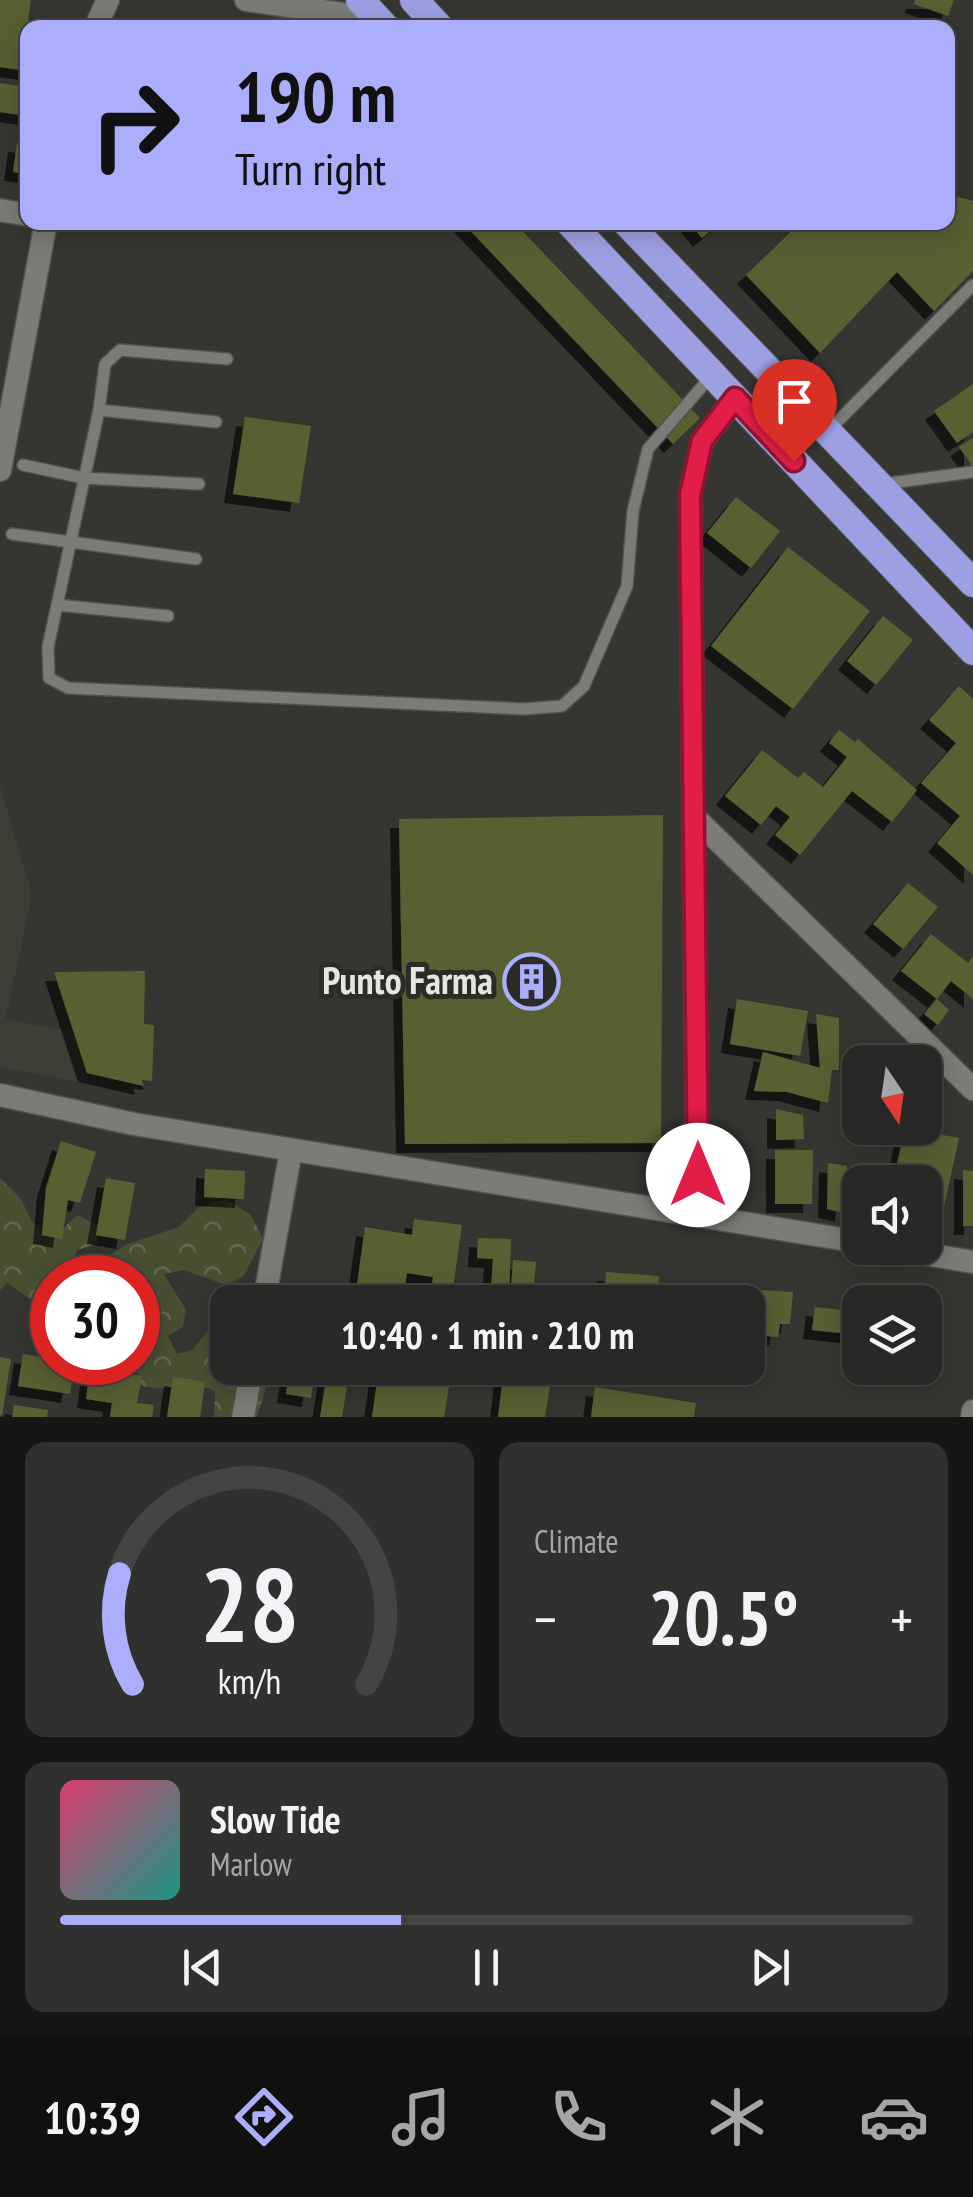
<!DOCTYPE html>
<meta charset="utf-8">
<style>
:root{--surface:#282826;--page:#30302e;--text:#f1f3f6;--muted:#a5a6a7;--line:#444443;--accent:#abaffb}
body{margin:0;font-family:"PT Sans Narrow",sans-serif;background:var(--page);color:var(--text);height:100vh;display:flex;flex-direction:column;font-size:38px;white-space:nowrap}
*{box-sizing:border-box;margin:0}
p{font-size:32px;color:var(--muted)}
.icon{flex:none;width:55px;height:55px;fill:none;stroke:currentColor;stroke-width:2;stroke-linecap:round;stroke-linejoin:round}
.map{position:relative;height:1417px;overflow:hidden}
.drawer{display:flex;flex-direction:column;gap:25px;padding:25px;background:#161615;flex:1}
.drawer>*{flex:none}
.guide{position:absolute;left:20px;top:20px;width:935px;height:210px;border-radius:20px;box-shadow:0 5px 25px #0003,0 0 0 2px var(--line);background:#abaffb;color:#111;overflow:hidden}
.needle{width:65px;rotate:167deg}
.tools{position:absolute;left:842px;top:1045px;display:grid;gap:20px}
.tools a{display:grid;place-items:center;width:100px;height:100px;border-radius:20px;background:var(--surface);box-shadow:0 5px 25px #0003,0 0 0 2px var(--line);font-size:50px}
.speed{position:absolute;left:30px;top:1255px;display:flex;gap:20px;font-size:50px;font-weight:700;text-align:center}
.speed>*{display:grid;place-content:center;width:130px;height:130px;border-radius:50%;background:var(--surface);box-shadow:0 5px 25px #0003,0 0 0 2px var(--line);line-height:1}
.speed .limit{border:15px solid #d22;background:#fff;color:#111}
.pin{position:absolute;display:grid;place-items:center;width:85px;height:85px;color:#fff;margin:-102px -42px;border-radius:50% 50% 50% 0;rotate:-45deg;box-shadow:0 0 10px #0007}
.pin .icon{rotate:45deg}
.me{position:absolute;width:110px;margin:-55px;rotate:0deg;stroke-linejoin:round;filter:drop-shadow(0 0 8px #0008)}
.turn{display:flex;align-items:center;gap:35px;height:210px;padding:0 50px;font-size:45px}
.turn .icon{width:130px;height:130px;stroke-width:2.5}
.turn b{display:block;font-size:70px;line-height:85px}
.big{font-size:75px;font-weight:600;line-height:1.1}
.drawer .tile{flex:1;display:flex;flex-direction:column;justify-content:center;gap:15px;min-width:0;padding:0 35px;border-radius:20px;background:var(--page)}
.drawer .dial{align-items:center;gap:0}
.dial svg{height:260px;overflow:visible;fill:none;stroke:var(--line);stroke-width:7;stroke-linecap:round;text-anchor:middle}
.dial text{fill:var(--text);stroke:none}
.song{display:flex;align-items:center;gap:30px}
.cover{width:120px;height:120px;border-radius:15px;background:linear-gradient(135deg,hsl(340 70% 55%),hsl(170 70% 35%))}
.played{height:10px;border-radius:5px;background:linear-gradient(90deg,var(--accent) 40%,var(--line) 40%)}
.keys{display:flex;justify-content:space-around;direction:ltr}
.heat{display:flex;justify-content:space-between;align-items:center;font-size:55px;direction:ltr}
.drawer .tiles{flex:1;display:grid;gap:25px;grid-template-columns:1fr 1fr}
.tile:last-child{grid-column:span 2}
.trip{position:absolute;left:210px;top:1285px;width:555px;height:100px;border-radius:20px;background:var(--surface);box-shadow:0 5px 25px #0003,0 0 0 2px var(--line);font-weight:600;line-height:100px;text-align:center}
.tabs{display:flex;height:160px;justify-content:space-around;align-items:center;background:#10100f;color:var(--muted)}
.tabs .icon{width:70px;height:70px}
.tabs .on{color:var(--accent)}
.tabs b{font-size:45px;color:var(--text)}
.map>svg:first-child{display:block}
.built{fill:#3c3f35}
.forest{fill:url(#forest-crowns)}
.building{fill:#586133;filter:url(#shadow)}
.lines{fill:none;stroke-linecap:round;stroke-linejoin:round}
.service-casing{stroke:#51524e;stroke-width:14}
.minor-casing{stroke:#51524e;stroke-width:25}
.trunk-casing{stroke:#51524e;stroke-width:30}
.service{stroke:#7b7c78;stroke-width:11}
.minor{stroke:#7b7c78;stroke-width:22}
.trunk{stroke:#9c9fe2;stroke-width:28}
.route-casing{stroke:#92132f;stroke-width:25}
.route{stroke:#e11d48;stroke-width:18}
.labels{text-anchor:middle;stroke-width:10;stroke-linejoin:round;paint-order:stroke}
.poi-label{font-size:38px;font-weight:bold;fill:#e5e6e3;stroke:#2b2c28;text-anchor:end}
</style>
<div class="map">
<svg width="973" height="1417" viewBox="0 0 973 1417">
<defs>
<pattern id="forest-crowns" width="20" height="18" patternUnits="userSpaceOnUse" patternTransform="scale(2.5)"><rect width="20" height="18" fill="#495032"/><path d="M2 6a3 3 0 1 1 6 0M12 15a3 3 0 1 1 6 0" fill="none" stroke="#636950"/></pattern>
<filter id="shadow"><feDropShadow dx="-9" dy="9" stdDeviation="0" flood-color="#0009"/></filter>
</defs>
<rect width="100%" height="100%" fill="#353632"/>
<path class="built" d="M0,786L32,894L6,1019L72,1032L90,1084L0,1067Z"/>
<path class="forest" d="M0,1178L21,1199L32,1222L53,1237L78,1215L98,1226L97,1244L77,1250L67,1277L52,1278V1305L47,1311L7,1283L0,1290Z
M226,1199L251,1215L263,1239L243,1277L226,1285L184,1270L164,1274L186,1310L183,1327L168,1336L177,1354L192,1350L227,1308L228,1368H268L265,1392L257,1417H214L215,1391C181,1376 173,1396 140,1385L137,1363L138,1278H101L110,1255L128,1244L179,1227L198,1208Z"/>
<path class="building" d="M0,0H31L28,20L35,21L34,28H28L27,71L0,67Z
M915,0H954L948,16L914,4Z
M0,83L28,87V116L0,112Z
M17,143L28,144V174L13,172Z
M948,194L973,201V271L934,311L897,272L820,353L746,275L801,222H948Z
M462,222H514L700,418L673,444Z
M689,222H721L702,238Z
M973,384V432L957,443L934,411Z
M245,417L311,426L299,503L233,494Z
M973,438V467L959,447Z
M736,497L780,531L751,568L707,533Z
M788,547L870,611L793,709L711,646Z
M883,616L913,640L876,685L847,661Z
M959,686L973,699V875L937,843L960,816L921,783L956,743L929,720Z
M839,730L855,742L858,739L917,790L892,822L852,791L800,855L775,835L790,817L776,806L761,825L725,796L762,750L798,778L804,772L823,787L847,757L829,743Z
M663,815L661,1143L405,1144L399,819Z
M908,883L938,907L903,949L873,924Z
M931,934L968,963L973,956V999L951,981L937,999L949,1010L938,1025L924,1014L937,999L901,971Z
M145,971L144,1024L154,1025L152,1081L142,1080L144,1086L87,1073L54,972Z
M737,999L808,1011L800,1056L730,1044Z
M816,1014L839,1018V1070H832L828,1103L787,1092L754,1091L763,1052L820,1068Z
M776,1109L803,1115L804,1139L776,1140Z
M905,1128L959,1138L944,1207L925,1203V1182H893Z
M61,1141L96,1152L80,1203L68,1200L62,1239L42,1235L46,1188Z
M775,1150H813L812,1204H775Z
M828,1163L847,1166L844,1213L827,1209Z
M205,1169L245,1171L244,1199L204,1197Z
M963,1170L973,1171V1226H963Z
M106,1178L135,1183L125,1240L96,1235Z
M414,1219L462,1225L451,1302H430L433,1277L407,1273L403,1298L356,1292L365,1227L412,1235Z
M478,1238L511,1239L509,1302H490L493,1259L477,1258Z
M513,1260L536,1262L533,1292L559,1294L560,1284L605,1288L606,1272L659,1276L657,1302H510Z
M758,1290L793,1292L790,1324H780L778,1337L754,1335Z
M705,1297L740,1300V1302H704Z
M815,1307L852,1311L849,1334L812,1330Z
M23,1354L52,1359V1362H75L70,1394L18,1386Z
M0,1357L11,1359L2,1416L0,1415Z
M91,1362H119L117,1372L142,1376L137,1403L154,1405L152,1417H110L112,1403L86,1399Z
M290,1368H315L311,1398L286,1394Z
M328,1368H350L342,1417H320Z
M379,1368H452L444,1417H372Z
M504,1368H553L545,1417H498Z
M173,1377L205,1382L200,1417H167Z
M595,1387L696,1403L694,1417H591Z
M14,1405L48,1410L47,1417H12Z"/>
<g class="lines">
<defs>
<path id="service" d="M227,359L120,350L105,364L99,410L48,647L49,678L68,688L524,709L562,706L584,686L627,586L633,511L648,449L712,375
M99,410L216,422
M828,431L973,285
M23,465L84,478L199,484
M883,484L973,472
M12,534L196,559
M57,605L168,616"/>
<path id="minor" d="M246,0L378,19
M95,28L108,0
M0,210L28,215
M0,470L46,222
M695,818L973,1089
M0,1095L134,1124L860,1242
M698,1215L690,495L702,441L735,399
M890,1248L973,1262
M264,1302L291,1150
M243,1417L252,1368
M972,1417L973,1411"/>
<path id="trunk" d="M360,0L386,28
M414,0L440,28
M569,222L973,651
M626,222L973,583"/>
</defs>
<use href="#service" class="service-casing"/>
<use href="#minor" class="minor-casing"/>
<use href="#trunk" class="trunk-casing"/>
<use href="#service" class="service"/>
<use href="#minor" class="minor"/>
<use href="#trunk" class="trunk"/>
</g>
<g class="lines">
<defs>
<path id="route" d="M698,1175L690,495L702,441L735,398L794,461"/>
</defs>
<use href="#route" class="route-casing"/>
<use href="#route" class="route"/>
</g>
<defs>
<symbol id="building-ring" viewBox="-11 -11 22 22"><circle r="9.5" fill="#2b2c28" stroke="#abaffb" stroke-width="1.5"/><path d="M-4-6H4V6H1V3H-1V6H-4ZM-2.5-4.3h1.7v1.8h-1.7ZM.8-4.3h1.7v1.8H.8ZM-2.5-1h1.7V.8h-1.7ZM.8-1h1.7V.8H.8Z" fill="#abaffb"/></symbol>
</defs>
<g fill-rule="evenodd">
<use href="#building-ring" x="500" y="950" width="63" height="63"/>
</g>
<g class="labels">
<g class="poi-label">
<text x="493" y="994">Punto Farma</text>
</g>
</g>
</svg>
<div class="tools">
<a><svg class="needle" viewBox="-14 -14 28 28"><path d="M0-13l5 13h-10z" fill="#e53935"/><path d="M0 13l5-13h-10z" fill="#a5a6a7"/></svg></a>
<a><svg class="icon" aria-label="sound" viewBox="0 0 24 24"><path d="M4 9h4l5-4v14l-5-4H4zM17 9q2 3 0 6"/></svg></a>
<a><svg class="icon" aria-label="layers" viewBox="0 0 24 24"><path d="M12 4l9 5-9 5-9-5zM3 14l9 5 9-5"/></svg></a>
</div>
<div class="speed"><div class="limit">30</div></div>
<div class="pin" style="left:794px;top:461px;background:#d93025"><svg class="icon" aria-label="arrive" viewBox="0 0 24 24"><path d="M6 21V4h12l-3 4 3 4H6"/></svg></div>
<svg class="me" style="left:698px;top:1175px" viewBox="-20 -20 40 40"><circle r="19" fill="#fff"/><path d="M0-13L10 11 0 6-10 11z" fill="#e11d48"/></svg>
<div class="trip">10:40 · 1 min · 210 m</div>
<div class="guide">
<div class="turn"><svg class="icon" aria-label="right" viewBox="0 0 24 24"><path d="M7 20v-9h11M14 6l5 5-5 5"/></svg><div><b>190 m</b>Turn right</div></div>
</div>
</div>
<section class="drawer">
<div class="tiles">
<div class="tile dial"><svg viewBox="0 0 100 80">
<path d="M14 69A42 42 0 1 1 86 69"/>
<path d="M14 69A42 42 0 0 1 10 35" stroke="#abaffb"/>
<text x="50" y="56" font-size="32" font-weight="700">28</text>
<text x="50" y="72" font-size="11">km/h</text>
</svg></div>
<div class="tile"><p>Climate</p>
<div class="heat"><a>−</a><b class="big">20.5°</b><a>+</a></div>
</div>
<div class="tile">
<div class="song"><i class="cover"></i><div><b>Slow Tide</b><p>Marlow</p></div></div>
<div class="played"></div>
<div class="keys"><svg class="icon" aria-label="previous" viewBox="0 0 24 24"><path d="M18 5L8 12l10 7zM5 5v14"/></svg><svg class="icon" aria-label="pause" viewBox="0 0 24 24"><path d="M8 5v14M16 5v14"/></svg><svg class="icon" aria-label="next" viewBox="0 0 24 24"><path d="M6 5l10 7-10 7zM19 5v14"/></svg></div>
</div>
</div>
</section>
<nav class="tabs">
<b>10:39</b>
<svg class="icon on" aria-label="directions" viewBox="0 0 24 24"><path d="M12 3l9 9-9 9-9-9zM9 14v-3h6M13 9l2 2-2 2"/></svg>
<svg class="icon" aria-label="music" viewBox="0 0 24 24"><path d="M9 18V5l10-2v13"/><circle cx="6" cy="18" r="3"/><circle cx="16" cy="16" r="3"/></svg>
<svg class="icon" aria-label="phone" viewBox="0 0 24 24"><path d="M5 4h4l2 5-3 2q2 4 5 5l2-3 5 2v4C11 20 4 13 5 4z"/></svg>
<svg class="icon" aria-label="climate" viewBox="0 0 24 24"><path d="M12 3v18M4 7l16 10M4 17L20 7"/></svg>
<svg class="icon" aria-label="car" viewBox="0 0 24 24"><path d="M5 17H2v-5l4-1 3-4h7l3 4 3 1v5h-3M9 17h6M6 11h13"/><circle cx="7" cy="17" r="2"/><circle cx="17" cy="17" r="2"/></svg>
</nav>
